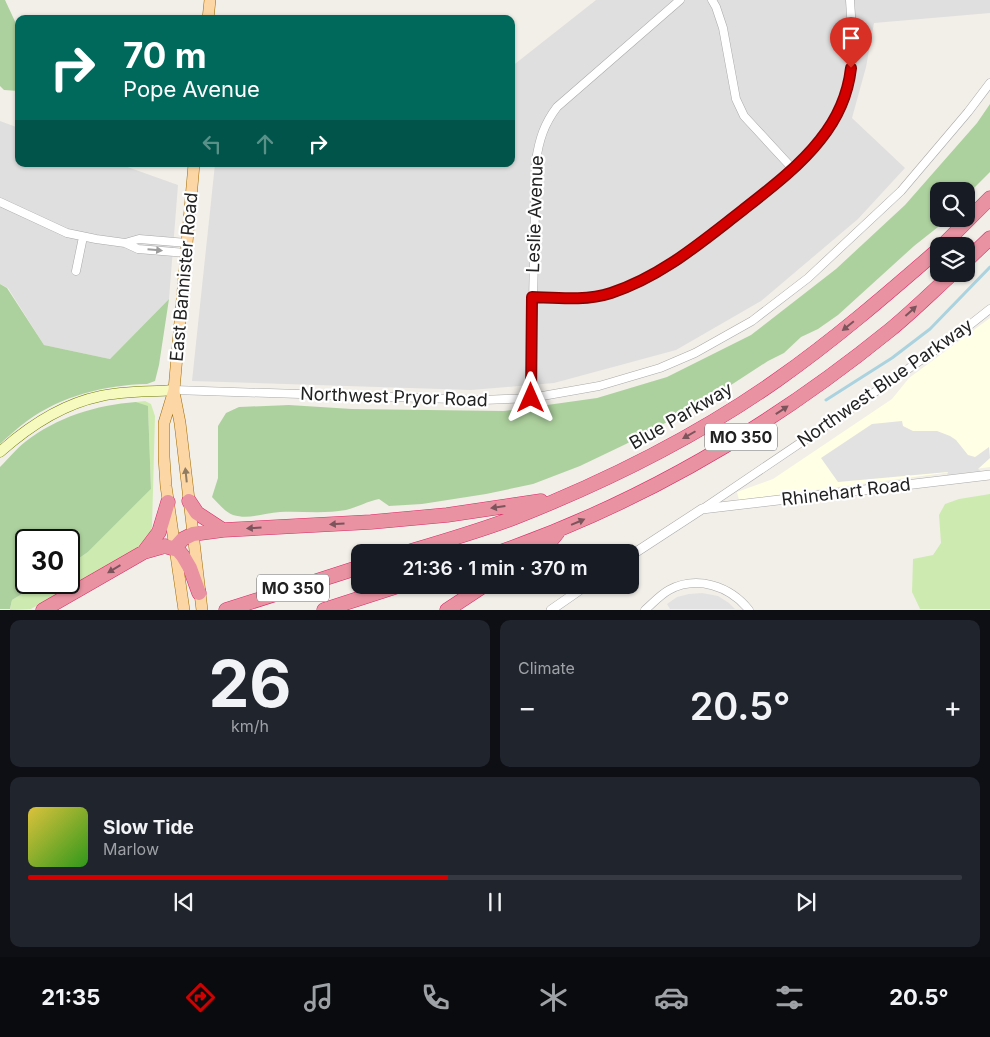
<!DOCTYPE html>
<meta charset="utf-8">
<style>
:root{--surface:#171b24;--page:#20242c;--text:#f1f3f6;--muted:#9ea1a6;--line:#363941;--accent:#d40000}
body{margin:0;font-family:Inter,sans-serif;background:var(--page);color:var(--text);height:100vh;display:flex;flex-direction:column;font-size:19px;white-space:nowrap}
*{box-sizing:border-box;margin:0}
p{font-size:16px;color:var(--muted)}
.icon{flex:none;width:28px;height:28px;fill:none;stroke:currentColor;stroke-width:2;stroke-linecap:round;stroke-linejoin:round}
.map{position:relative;height:610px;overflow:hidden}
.side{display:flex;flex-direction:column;gap:10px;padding:10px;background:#0d0f14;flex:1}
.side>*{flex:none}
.hud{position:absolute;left:15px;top:15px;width:500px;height:152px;border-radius:10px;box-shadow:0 1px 4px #0004;background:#00695c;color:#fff;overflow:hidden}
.fabs{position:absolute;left:930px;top:182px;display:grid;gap:10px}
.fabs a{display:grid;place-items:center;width:45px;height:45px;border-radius:10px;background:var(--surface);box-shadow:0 1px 4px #0004;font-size:25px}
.speed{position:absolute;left:15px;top:529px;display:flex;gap:10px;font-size:25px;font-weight:700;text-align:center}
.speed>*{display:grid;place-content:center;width:65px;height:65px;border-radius:50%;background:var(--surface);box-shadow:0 1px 4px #0004;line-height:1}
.speed .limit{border:2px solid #111;border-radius:8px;background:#fff;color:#111}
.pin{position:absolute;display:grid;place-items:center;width:42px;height:42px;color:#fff;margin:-51px -21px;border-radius:50% 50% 50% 0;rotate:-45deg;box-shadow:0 0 5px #0007}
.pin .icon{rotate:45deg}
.me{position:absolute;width:55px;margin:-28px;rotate:0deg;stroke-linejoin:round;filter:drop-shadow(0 0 4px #0008)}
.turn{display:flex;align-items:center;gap:18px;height:105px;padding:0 25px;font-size:22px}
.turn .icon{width:65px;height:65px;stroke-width:2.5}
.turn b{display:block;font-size:35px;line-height:42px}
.lanes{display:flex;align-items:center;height:48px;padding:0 25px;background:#0003;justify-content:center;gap:25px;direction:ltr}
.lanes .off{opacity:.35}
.big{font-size:38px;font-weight:600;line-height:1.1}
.side .tile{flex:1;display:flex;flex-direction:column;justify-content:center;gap:8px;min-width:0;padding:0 18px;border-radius:10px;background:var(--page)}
.side .dial{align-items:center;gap:0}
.dial b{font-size:65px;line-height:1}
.song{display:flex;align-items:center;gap:15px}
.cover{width:60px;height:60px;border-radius:8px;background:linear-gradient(135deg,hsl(50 70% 55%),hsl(110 70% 35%))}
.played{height:5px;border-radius:2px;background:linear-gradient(90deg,var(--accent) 45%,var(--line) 45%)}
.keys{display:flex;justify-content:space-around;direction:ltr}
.heat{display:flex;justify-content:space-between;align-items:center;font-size:28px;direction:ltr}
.side .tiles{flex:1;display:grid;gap:10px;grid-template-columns:1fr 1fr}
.tile:last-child{grid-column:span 2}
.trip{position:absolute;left:351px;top:544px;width:288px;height:50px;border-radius:10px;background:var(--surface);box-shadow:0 1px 4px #0004;font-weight:600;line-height:50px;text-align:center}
.tabs{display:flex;height:80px;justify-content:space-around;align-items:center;background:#090b0e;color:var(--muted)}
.tabs .icon{width:35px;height:35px}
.tabs .selected{color:var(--accent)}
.tabs b{font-size:22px;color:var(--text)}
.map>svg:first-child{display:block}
.residential{fill:#e0dfdf}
.education{fill:#ffffe5}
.grass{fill:#cdebb0}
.forest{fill:#add19e}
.parking{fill:#e2e2e2}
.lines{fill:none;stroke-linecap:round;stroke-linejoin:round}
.stream{stroke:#aad3df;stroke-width:3}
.minor-casing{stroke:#a9a9a9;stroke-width:9}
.tertiary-casing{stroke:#a9a9a9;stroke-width:10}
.secondary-casing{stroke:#707d05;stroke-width:11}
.primary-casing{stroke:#a06b00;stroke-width:12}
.motorway-casing{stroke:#dc2a67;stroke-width:15}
.minor{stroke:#fff;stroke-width:8}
.tertiary{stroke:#fff;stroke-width:9}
.secondary{stroke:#f7fabf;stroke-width:10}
.primary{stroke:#fcd6a4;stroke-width:11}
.motorway{stroke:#e892a2;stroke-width:14}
.oneway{fill:#9c9c9c}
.oneway2{fill:#7b545c}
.oneway3{fill:#8f7c63}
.route-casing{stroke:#8a0000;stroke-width:12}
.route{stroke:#d40000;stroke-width:9}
.labels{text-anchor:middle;stroke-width:4.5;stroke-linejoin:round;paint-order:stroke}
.shield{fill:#fff;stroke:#646464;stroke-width:1}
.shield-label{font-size:16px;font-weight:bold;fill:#222}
.street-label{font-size:18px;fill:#222;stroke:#fff}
</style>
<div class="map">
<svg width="990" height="610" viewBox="0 0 990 610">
<rect width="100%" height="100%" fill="#f2efe9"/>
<path class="residential" d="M596,0H990V13L874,23L866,67L852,118L905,168L858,219L761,301L676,350L554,383L471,390L192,381L215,164H511V67Z
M0,121L19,128V164H119L178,185L169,299L110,359L44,345L8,288L0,284Z"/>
<path class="education" d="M990,318V467L739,500L737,492L773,479L892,399L909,378Z"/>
<path class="grass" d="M145,401L151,404L155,416L152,527L150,535L141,547L31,609L10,610L12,600L40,583L69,582V565L88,552L151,489L148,407L136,402Z
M990,494V609H920L912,592L913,559L933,555L941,543L939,515L945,504L959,499Z"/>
<path class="forest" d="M0,0H5L19,30V91L4,90L0,86Z
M990,104V172L966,196V191H939V219H945L938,227L914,246L838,315L818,329L801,337L784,353L768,361L708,400L626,444L580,466L533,484L486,494L422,504L389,506L379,499C368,501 358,507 346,510C324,514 302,511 280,512C264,513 249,520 233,515C225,512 219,504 212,497L218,478V426L226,413L239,407L289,405L352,409L504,411L597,398L667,377L751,335L836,269L905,205L977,123Z
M0,284L7,288L44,345L110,359L169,299L159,365L155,381L147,384C105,385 61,396 27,421C17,428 9,436 0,444Z
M136,402L148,406L151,489L88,552L69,565V540H26V582L40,583L12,600L10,609H0V467C8,459 16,449 25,442C57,417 96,405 136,402Z"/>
<path class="parking" d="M902,421L903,426L913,431H937L950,436L956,440L968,455L975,457L978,455L989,447L990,458L978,469L981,471L947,475L948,472L838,482L821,458L872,424Z
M702,593L718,596L729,603L735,609H670L667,604L677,597L689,594Z"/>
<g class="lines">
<path class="stream" d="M826,400L892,358L930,329L990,267"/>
<defs>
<path id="minor" d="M712,0L716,7L723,28L736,99L744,116L792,168
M0,202L67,233L96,239L125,243L138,249L186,253
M125,243L139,239L187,243
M76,271L83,237
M532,297C558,298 586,301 611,293C635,285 661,272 682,258C699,245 716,231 733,218C772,187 829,147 845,98C856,66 852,33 850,0
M174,390L483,400L531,398L599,386L660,368L695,353L752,321L808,278L901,191L968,112L990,83
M531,398L536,161C539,140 544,124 557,107L680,0
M704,508L849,410L957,335L990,309
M645,610C653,603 660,595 669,590C697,575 730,586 749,610"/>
<path id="tertiary" d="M630,556L702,509L990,475
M551,610L587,585"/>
<path id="secondary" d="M0,452C29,426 62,404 101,396C124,391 150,392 174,390"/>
<path id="primary" d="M208,19L210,0
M174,392L180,423L202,610
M184,610L166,486L164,457V423L174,390L194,164"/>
<path id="motorway" d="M942,246L990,198
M966,261L990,238
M189,501L197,513L223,530
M174,549L183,539L193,534L223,530L371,522L447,515L541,501
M144,552L159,532L168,502
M408,552C444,541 480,531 516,517C607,481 696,437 777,380C834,340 886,295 939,249
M500,552C643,502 773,425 890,330C912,312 932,292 952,274
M538,552L545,548L558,532
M43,610L144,552L165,546L178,550L183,556L190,568L199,593
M226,610L360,567
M324,610L401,585
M447,610L485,585"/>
</defs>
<use href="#minor" class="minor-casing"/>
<use href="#tertiary" class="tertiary-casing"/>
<use href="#secondary" class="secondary-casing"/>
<use href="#primary" class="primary-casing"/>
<use href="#motorway" class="motorway-casing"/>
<use href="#minor" class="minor"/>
<use href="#tertiary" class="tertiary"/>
<use href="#secondary" class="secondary"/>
<use href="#primary" class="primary"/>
<use href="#motorway" class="motorway"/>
</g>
<defs><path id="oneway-solid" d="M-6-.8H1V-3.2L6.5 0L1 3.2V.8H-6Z" transform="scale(1.25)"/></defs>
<use class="oneway" href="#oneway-solid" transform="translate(155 250) rotate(5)"/>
<g class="oneway2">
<use href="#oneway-solid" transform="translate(911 311) rotate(-42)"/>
<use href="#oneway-solid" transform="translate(848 326) rotate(141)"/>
<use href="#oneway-solid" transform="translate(782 410) rotate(-34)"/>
<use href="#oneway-solid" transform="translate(689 435) rotate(150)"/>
<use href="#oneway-solid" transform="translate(498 507) rotate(172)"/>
<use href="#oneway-solid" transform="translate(578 522) rotate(-23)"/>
<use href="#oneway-solid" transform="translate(337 524) rotate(176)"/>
<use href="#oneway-solid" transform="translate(254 528) rotate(177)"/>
<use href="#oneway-solid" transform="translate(114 569) rotate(149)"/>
</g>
<use class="oneway3" href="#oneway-solid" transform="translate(186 475) rotate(-96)"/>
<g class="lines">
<defs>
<path id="route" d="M531,398L532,297C558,298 586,301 611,293C660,277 699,244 739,213C767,191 798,168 820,140C837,119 848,94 851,68"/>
</defs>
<use href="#route" class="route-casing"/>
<use href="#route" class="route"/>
</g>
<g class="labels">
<g class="shield">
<rect x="705" y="423.5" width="72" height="27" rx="4"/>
<rect x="257" y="574.5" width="72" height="27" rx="4"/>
</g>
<g class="shield-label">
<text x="741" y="443">MO 350</text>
<text x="293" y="594">MO 350</text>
</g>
<g class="street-label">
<text transform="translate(535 214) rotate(-88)" y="6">Leslie Avenue</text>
<text transform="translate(184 277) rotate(-85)" y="6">East Bannister Road</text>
<text transform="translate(885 383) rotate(-35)" y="6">Northwest Blue Parkway</text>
<text transform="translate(394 397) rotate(2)" y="6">Northwest Pryor Road</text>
<text transform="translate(681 416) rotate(-30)" y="6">Blue Parkway</text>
<text transform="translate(846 492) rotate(-7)" y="6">Rhinehart Road</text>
</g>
</g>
</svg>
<div class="fabs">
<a><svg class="icon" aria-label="search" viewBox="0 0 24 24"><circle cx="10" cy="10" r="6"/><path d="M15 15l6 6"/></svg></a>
<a><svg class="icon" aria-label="layers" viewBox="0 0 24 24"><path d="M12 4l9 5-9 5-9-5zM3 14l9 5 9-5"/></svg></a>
</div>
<div class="speed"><div class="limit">30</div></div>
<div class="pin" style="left:851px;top:68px;background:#d93025"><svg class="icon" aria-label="arrive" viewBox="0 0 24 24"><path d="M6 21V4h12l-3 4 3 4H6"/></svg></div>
<svg class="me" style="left:531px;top:398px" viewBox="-20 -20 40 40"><path d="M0-17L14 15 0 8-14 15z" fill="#d40000" stroke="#fff" stroke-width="4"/></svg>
<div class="trip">21:36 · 1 min · 370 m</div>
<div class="hud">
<div class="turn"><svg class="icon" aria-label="right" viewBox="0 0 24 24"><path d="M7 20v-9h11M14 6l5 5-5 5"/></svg><div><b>70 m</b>Pope Avenue</div></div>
<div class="lanes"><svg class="icon off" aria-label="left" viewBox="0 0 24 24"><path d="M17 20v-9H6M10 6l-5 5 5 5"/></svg><svg class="icon off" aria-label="ahead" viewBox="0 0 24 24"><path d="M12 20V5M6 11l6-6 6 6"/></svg><svg class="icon" aria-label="right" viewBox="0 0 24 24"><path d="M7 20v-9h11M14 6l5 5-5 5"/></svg></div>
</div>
</div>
<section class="side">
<div class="tiles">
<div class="tile dial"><b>26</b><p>km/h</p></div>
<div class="tile"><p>Climate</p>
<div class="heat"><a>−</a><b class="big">20.5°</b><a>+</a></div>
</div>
<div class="tile">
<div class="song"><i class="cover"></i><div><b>Slow Tide</b><p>Marlow</p></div></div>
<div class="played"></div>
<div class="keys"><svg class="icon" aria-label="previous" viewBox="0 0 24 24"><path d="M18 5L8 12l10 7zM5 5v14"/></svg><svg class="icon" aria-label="pause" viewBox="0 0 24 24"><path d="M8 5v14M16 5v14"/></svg><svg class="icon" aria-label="next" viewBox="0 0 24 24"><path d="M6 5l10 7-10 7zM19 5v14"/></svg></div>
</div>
</div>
</section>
<nav class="tabs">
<b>21:35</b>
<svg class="icon selected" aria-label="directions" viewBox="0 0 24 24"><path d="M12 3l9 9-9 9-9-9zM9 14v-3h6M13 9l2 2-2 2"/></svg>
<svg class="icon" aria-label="music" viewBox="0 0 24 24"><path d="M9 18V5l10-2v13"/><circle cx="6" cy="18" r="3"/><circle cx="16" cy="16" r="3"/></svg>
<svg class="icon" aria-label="phone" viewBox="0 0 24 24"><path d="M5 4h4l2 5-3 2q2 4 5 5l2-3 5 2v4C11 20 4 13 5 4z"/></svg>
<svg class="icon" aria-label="climate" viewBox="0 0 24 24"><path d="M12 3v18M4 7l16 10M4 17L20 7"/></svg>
<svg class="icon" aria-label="car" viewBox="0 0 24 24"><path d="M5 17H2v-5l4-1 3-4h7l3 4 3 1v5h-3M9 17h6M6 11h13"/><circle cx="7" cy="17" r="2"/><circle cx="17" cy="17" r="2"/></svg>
<svg class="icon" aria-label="filters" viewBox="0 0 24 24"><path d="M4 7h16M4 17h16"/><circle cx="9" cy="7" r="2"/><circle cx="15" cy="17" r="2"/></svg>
<b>20.5°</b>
</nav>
